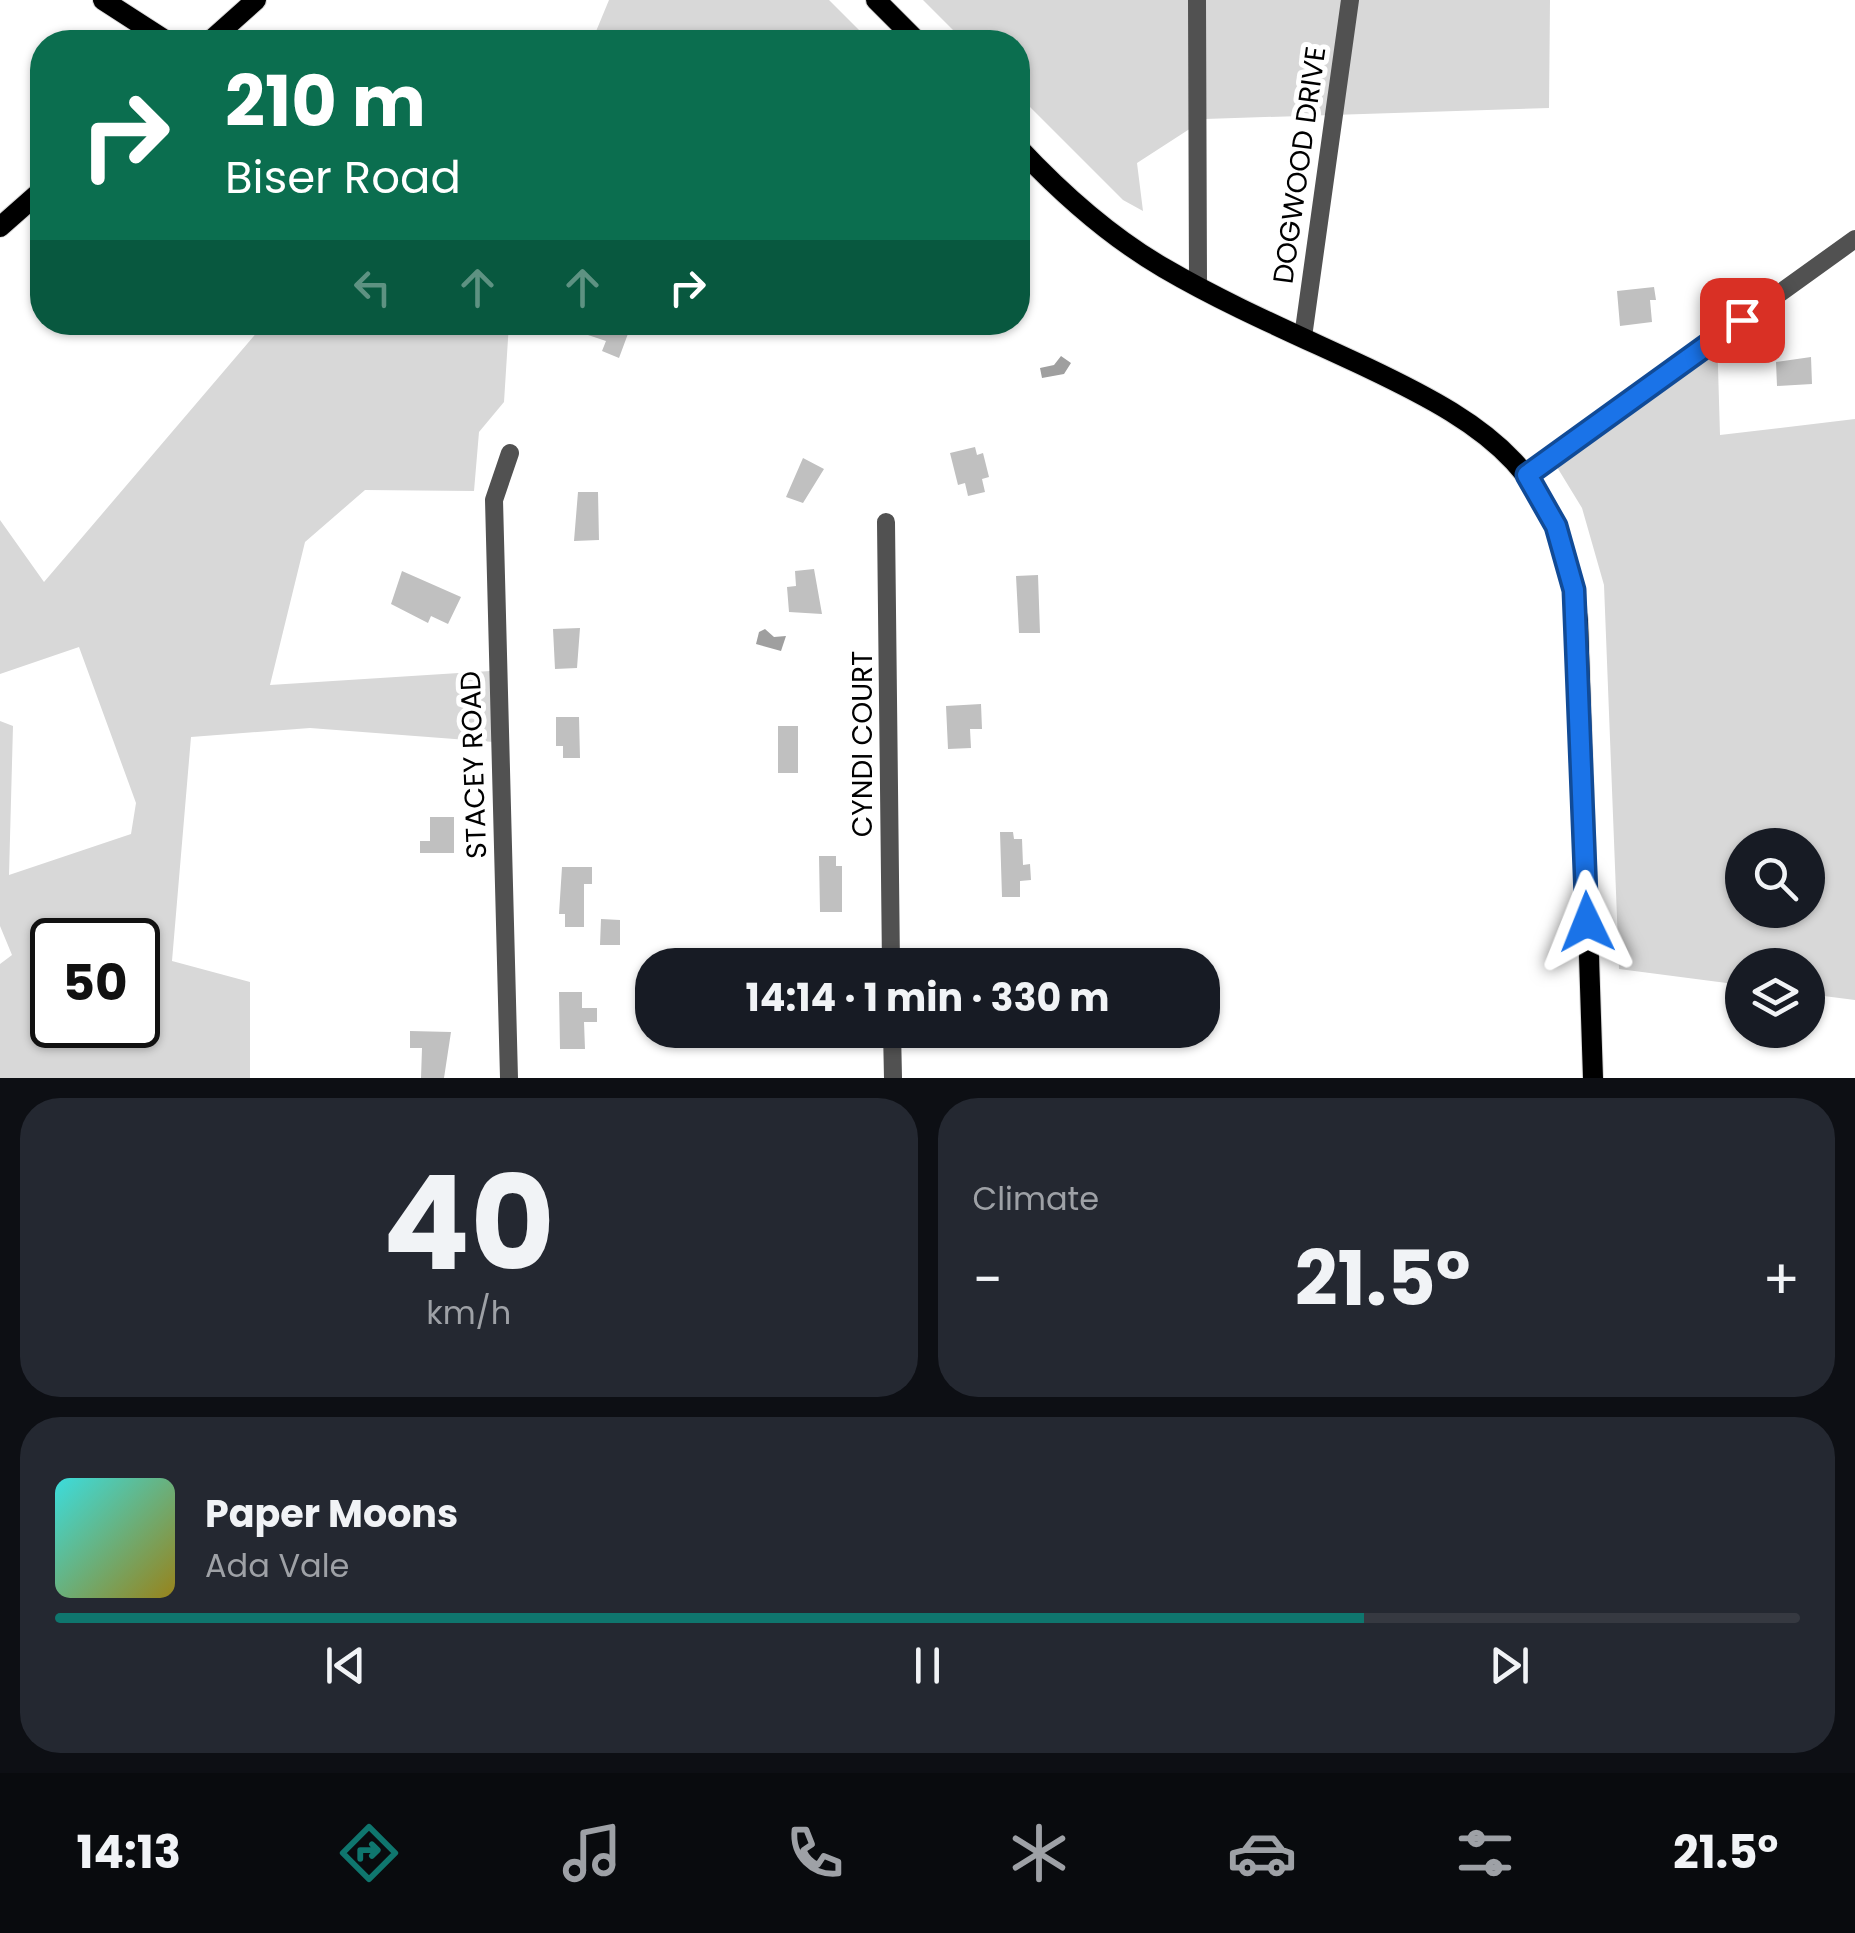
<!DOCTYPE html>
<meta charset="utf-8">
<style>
:root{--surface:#171b24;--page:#242831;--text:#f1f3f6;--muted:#9ea1a6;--line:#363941;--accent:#0f766e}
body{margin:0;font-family:Poppins,sans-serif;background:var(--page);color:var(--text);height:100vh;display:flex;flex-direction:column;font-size:38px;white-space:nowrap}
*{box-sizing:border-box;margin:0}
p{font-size:32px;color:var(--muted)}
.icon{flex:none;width:55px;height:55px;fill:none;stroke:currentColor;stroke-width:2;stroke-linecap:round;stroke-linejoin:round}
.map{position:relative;height:1078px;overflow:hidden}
.details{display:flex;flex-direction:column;gap:20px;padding:20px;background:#0d0f14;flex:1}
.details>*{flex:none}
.banner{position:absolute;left:30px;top:30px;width:1000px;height:305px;border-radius:40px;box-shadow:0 2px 8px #0004;background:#0b6e4f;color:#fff;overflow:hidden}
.controls{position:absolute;left:1725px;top:828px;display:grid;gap:20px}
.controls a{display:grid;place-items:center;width:100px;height:100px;border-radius:50%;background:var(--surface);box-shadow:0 2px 8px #0004;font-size:50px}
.speed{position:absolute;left:30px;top:918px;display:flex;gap:20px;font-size:50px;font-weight:700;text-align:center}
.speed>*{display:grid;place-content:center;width:130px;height:130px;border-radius:50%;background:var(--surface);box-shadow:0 2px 8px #0004;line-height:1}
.speed .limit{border:5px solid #111;border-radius:15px;background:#fff;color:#111}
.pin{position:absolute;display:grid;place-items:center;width:85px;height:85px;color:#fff;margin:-42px;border-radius:20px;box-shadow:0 5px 15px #0006}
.me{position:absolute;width:110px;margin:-55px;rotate:358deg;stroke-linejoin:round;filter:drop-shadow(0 0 8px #0008)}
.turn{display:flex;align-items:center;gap:35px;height:210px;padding:0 30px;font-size:45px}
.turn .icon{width:130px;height:130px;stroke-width:2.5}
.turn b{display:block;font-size:70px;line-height:85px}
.lanes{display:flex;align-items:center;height:95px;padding:0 30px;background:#0003;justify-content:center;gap:50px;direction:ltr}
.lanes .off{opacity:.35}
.big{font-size:75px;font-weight:700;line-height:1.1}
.details .tile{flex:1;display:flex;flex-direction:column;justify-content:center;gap:15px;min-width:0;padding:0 35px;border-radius:40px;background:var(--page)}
.details .dial{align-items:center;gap:0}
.dial b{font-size:130px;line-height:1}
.song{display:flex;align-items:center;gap:30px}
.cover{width:120px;height:120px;border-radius:15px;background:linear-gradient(135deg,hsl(180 70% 55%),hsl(50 70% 35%))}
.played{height:10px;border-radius:5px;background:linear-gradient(90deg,var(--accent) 75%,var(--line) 75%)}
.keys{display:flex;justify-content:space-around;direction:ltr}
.heat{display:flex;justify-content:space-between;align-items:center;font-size:55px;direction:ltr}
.details .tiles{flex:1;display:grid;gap:20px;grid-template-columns:1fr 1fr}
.tile:last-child{grid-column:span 2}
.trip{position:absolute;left:635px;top:948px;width:585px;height:100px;border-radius:40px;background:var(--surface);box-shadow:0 2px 8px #0004;font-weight:700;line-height:100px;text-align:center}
.tab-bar{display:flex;height:160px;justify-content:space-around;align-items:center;background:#090b0e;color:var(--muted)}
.tab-bar .icon{width:70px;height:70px}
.tab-bar .active{color:var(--accent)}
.tab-bar b{font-size:45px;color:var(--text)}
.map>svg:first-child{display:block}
.green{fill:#d8d8d8;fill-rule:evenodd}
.water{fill:#9f9f9f}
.building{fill:#c0c0c0}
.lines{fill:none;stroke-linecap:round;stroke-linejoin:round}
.major-casing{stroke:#dbdbdb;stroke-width:22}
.minor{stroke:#515151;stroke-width:18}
.major{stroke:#000;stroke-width:20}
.route-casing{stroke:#114b97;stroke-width:25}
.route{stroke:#1a73e8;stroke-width:18}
.labels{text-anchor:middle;stroke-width:10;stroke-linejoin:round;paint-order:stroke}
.street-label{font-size:28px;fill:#000;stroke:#fff}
</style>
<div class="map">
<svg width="1855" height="1078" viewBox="0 0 1855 1078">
<rect width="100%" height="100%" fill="#fff"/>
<path class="green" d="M609,0H829L871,42H433L431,34L592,41Z
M923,0H1550L1549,108L1205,119L1137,163L1143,211L1123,200L1018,95V42H965Z
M265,323H509L504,402L479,432L474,491L365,490L305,542L270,685L506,670L507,743L310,728L191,737L172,961L250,982V1078H0V964L12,955L0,926V721L13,726L9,875L131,834L136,803L79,647L0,674V520L44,582ZM52,940H138V1025H52Z
M1717,334L1720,435L1855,419V1000L1808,994V965H1742V985L1619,969L1604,585L1582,508L1549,454ZM1742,845H1808V910H1742Z"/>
<path class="water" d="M1061,356L1071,363L1064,374L1042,378L1040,368L1054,365Z
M765,629L774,637L786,636L781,651L756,644L759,632Z"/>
<path class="building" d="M1654,287L1656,300H1650L1652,322L1620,326L1617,291Z
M592,322H621V328L629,331L619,358L602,351L606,341L588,335Z
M1811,357L1812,384L1777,386L1776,362Z
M975,447L977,455L983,453L989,477L982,479L985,492L968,496L965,483L958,485L950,453Z
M803,458L824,469L803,503L786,497Z
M578,492H598L599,540L574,541Z
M814,569L822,614L789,612L787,587L796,586L795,571Z
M402,571L461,597L448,624L431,616L428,623L391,604Z
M1038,575L1040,633H1019L1016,576Z
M580,628L577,668L555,669L553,629Z
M981,704L982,729H970L971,748L948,749L946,706Z
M556,717H579L580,758H563V746H556Z
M778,726H798V773H778Z
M430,817H454V853H420V841H430Z
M1000,832H1013L1014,839H1022L1023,865L1030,864L1031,880L1020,881V897H1002Z
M819,856H836V866H842V912H820Z
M562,867H592V884H584V927H565V914H559Z
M601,919L620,920V945H600Z
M559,992H582V1008H597V1022H584L585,1049H560Z
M766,1030H788L789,1043L767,1044Z
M410,1031L451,1032L444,1078H421L422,1048H410Z"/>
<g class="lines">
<defs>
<path id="major" d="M103,0L168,42
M876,0L918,42
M209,42L256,0
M1018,147C1061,193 1109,236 1164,268C1229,306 1300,336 1368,368C1494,428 1561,473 1578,621L1593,1078
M0,227L42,190"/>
</defs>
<use href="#major" class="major-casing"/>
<path class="minor" d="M1197,0L1198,284
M1303,337L1350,0
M1527,475L1855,239
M886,522L891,965
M892,1030L893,1078
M509,1078L494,500L510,453"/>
<use href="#major" class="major"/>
</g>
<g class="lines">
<defs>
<path id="route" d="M1587,922L1574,590L1556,526L1527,475L1742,320"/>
</defs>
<use href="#route" class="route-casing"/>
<use href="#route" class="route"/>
</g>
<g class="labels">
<g class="street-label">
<text transform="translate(1299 165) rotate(-82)" y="10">DOGWOOD DRIVE</text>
<text transform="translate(862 744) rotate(-90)" y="10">CYNDI COURT</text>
<text transform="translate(473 765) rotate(-92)" y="10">STACEY ROAD</text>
</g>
</g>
</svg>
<div class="controls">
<a><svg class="icon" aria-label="search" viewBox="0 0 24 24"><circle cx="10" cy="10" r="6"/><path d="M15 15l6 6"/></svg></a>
<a><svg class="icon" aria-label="layers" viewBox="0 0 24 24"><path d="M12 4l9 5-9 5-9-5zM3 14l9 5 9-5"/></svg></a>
</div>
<div class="speed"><div class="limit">50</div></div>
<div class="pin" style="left:1742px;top:320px;background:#d93025"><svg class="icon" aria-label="arrive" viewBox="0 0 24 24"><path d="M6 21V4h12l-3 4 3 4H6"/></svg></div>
<svg class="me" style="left:1587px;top:922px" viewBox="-20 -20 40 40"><path d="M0-17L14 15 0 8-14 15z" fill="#1a73e8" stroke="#fff" stroke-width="4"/></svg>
<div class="trip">14:14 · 1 min · 330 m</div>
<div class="banner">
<div class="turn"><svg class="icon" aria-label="right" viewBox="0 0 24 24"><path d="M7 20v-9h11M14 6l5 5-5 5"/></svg><div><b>210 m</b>Biser Road</div></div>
<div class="lanes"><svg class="icon off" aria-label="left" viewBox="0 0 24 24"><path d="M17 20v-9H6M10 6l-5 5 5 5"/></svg><svg class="icon off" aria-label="ahead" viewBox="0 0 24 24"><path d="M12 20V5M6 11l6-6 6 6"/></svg><svg class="icon off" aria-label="ahead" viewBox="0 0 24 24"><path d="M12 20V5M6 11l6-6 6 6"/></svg><svg class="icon" aria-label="right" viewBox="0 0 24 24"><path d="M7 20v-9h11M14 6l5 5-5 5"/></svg></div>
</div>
</div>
<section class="details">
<div class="tiles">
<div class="tile dial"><b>40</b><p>km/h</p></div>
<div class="tile"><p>Climate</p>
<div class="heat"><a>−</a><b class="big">21.5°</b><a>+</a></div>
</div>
<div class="tile">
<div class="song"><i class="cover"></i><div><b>Paper Moons</b><p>Ada Vale</p></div></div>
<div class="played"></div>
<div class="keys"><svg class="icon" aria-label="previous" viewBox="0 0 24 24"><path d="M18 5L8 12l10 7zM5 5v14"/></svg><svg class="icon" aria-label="pause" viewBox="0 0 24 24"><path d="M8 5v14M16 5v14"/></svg><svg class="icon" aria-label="next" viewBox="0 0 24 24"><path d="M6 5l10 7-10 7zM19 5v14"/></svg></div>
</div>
</div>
</section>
<nav class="tab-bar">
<b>14:13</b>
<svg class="icon active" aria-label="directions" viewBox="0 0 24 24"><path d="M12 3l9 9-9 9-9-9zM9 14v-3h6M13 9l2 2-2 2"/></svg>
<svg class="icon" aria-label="music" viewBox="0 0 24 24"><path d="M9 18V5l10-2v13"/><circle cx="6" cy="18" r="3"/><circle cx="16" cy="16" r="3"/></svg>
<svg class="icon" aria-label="phone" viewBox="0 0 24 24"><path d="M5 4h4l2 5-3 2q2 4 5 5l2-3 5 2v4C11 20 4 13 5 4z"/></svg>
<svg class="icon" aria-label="climate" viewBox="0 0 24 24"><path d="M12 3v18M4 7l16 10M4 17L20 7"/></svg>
<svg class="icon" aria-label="car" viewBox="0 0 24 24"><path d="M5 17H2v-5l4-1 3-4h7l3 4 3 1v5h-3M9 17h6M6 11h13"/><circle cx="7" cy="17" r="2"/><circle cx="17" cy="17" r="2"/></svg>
<svg class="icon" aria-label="filters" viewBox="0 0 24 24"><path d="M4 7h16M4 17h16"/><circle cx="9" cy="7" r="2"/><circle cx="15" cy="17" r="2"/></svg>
<b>21.5°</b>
</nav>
